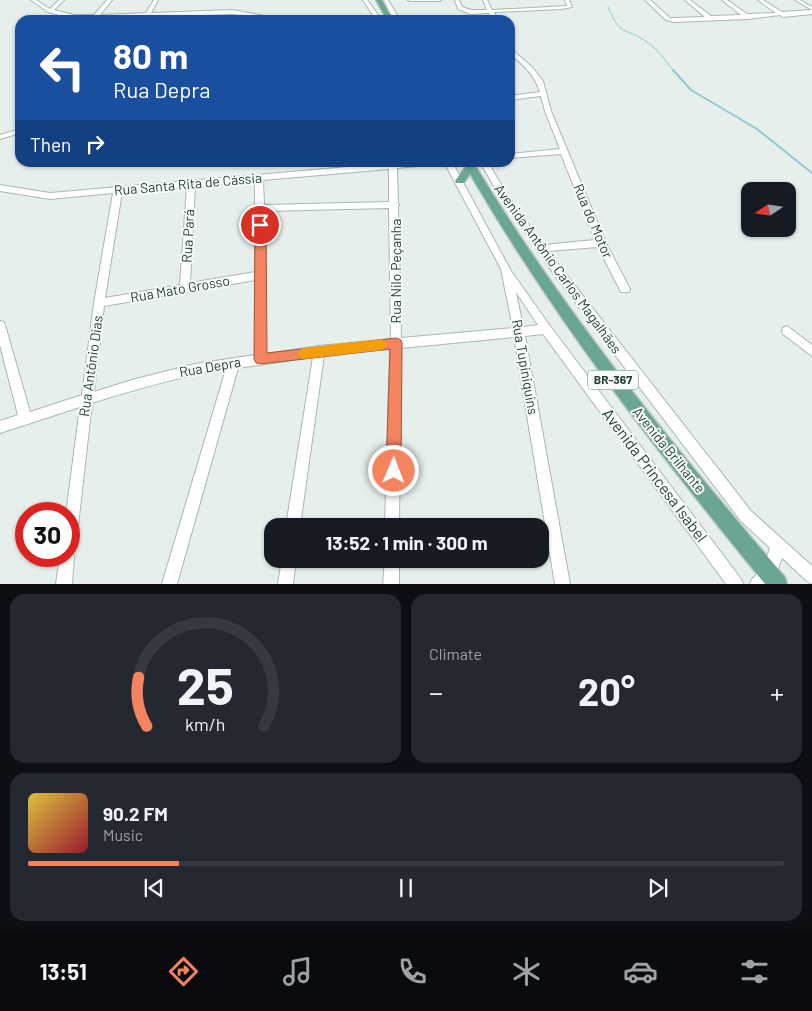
<!DOCTYPE html>
<meta charset="utf-8">
<style>
:root{--surface:#171b24;--page:#242831;--text:#f1f3f6;--muted:#9ea1a6;--line:#363941;--accent:#f4845f}
body{margin:0;font-family:Barlow,sans-serif;background:var(--page);color:var(--text);height:100vh;display:flex;flex-direction:column;font-size:19px;white-space:nowrap}
*{box-sizing:border-box;margin:0}
p{font-size:16px;color:var(--muted)}
.icon{flex:none;width:28px;height:28px;fill:none;stroke:currentColor;stroke-width:2;stroke-linecap:round;stroke-linejoin:round}
.map{position:relative;height:584px;overflow:hidden}
.details{display:flex;flex-direction:column;gap:10px;padding:10px;background:#0d0f14;flex:1}
.details>*{flex:none}
.banner{position:absolute;left:15px;top:15px;width:500px;height:152px;border-radius:15px;box-shadow:0 1px 4px #0004;background:#1a4fa0;color:#fff;overflow:hidden}
.needle{width:32px;rotate:257deg}
.buttons{position:absolute;left:741px;top:182px;display:grid;gap:10px}
.buttons a{display:grid;place-items:center;width:55px;height:55px;border-radius:10px;background:var(--surface);box-shadow:0 1px 4px #0004;font-size:25px}
.speed{position:absolute;left:15px;top:502px;display:flex;gap:10px;font-size:25px;font-weight:700;text-align:center}
.speed>*{display:grid;place-content:center;width:65px;height:65px;border-radius:50%;background:var(--surface);box-shadow:0 1px 4px #0004;line-height:1}
.speed .limit{border:8px solid #d22;background:#fff;color:#111}
.pin{position:absolute;display:grid;place-items:center;width:42px;height:42px;color:#fff;margin:-21px;border:2px solid #fff;border-radius:50%;box-shadow:0 1px 5px #0007}
.me{position:absolute;width:55px;margin:-28px;rotate:1deg;stroke-linejoin:round;filter:drop-shadow(0 0 4px #0008)}
.turn{display:flex;align-items:center;gap:18px;height:105px;padding:0 15px;font-size:22px}
.turn .icon{width:65px;height:65px;stroke-width:2.5}
.turn b{display:block;font-size:35px;line-height:42px}
.then{display:flex;align-items:center;height:48px;padding:0 15px;background:#0003;gap:10px;font-size:19px}
.big{font-size:38px;font-weight:700;line-height:1.1}
.details .tile{flex:1;display:flex;flex-direction:column;justify-content:center;gap:8px;min-width:0;padding:0 18px;border-radius:15px;background:var(--page)}
.details .dial{align-items:center;gap:0}
.dial svg{height:130px;overflow:visible;fill:none;stroke:var(--line);stroke-width:7;stroke-linecap:round;text-anchor:middle}
.dial text{fill:var(--text);stroke:none}
.song{display:flex;align-items:center;gap:15px}
.cover{width:60px;height:60px;border-radius:8px;background:linear-gradient(135deg,hsl(50 70% 55%),hsl(350 70% 35%))}
.played{height:5px;border-radius:2px;background:linear-gradient(90deg,var(--accent) 20%,var(--line) 20%)}
.keys{display:flex;justify-content:space-around;direction:ltr}
.heat{display:flex;justify-content:space-between;align-items:center;font-size:28px;direction:ltr}
.details .tiles{flex:1;display:grid;gap:10px;grid-template-columns:1fr 1fr}
.tile:last-child{grid-column:span 2}
.trip{position:absolute;left:264px;top:518px;width:285px;height:50px;border-radius:15px;background:var(--surface);box-shadow:0 1px 4px #0004;font-weight:700;line-height:50px;text-align:center}
.tab-bar{display:flex;height:80px;justify-content:space-around;align-items:center;background:#090b0e;color:var(--muted)}
.tab-bar .icon{width:35px;height:35px}
.tab-bar .selected{color:var(--accent)}
.tab-bar b{font-size:22px;color:var(--text)}
.map>svg:first-child{display:block}
.lines{fill:none;stroke-linecap:round;stroke-linejoin:round}
.stream-far1{stroke:#8ec9d4;stroke-width:1}
.stream{stroke:#8ec9d4;stroke-width:2}
.minor-casing{stroke:#a8b8b2;stroke-width:2}
.major-casing{stroke:#c2cac8;stroke-width:3}
.minor{fill:#fff;fill-rule:evenodd}
.major{fill:#6aa596;fill-rule:evenodd}
.route{fill:#f4845f;stroke:#9f563e}
.slow{fill:#f59e0b}
.labels{text-anchor:middle;stroke-width:4;stroke-linejoin:round;paint-order:stroke}
.shield{fill:#f7fbf9;stroke:#637a73;stroke-width:1}
.shield-label{font-size:12px;font-weight:bold;fill:#24423a}
.street-label{font-size:14px;fill:#24423a;stroke:#f7fbf9}
.near-street-label{font-size:16px;fill:#24423a;stroke:#f7fbf9}
</style>
<div class="map">
<svg width="812" height="584" viewBox="0 0 812 584">
<rect width="100%" height="100%" fill="#e6efeb"/>
<g class="lines">
<path class="stream-far1" d="M608,7C621,38 624,26 647,42C657,48 666,62 674,71"/>
<path class="stream" d="M673,70L691,90L757,129L812,173"/>
<defs>
<path id="minor" d="M31,0H36L50,9L59,0H64L54,10L74,15H94L107,0H112L100,15L146,13L154,0H158L151,13L233,10L286,20H273L233,14L74,19L48,12Z
M363,0H367L382,20H376Z
M384,0H388L400,20H394Z
M408,0H441L439,1H410Z
M455,0H459L462,7L471,10H487L483,0H487L492,10L567,6L565,0H569L572,7L562,9L494,12L498,20H492L489,13L470,14L458,9Z
M645,0H650L670,18H674L705,17L685,0H690L711,16L741,15L722,0H727L747,14L776,13L758,0H763L782,12L812,10L795,0H800L812,7V14L783,17L780,15L748,19L674,22L666,20Z
M510,48L532,67L543,81L551,111L606,243L630,289L629,292H621L598,247L548,251L751,511L812,566V584L807,581L782,558L774,579L769,584H750L752,579L763,569L770,548L741,521L556,277L498,193L480,162H488L504,190L543,245L595,240L561,154L510,158V154L560,149L545,111L541,96L510,100V96L540,92C535,75 523,65 510,53Z
M20,129V133L0,139V135Z
M404,162H441L437,164L397,168L398,203L399,205L398,207L401,338L513,328L501,269L444,162H452L511,271L550,326L741,579L743,584H726L543,334L525,336L570,584H555L514,337L401,348L399,526H385L390,349L324,355L300,526H286L313,357L238,368L177,584H162L226,369C181,376 137,389 92,403L76,543L74,548L70,550L72,551L74,556L72,584H56L60,556H69V514H66L80,407L0,433V421L18,415L0,345V321L4,322L5,325L30,412L82,395L94,303L113,193L50,199L0,191V185L50,193ZM389,169V202L264,205L263,180ZM255,181V272L190,283L195,186ZM187,187L180,285L105,298L122,192ZM389,208L391,339L319,346L266,354L264,211ZM255,280V355L195,364L132,380L94,392L104,306ZM516,292L538,325L523,327Z
M787,326L812,345V356L783,334L782,331L783,328Z
M282,559H296L293,584H278Z
M385,559H399V584H383Z"/>
<path id="major" d="M376,0H382L393,20H387Z
M463,162H473C563,311 672,445 785,577L787,584H765C658,453 555,320 470,174L464,183H456L455,181L466,166Z"/>
</defs>
<use href="#minor" class="minor-casing"/>
<use href="#major" class="major-casing"/>
<use href="#minor" class="minor"/>
<use href="#major" class="major"/>
</g>
<path class="route" d="M260,222L266,225L267,353L396,338L401,340L402,343L401,471L399,477L394,479L388,477L386,471L390,349L261,364L256,363L254,359L255,225Z"/>
<path class="slow" d="M382,339L388,345L382,350L303,359L297,353L303,348Z"/>
<g class="labels">
<rect class="shield" x="588" y="370.5" width="50" height="19" rx="4"/>
<g class="shield-label">
<text x="613" y="384">BR-367</text>
</g>
<g class="street-label">
<text transform="translate(188 184) rotate(-5)" y="5">Rua Santa Rita de Cássia</text>
<text transform="translate(593 221) rotate(67)" y="5">Rua do Motor</text>
<text transform="translate(188 236) rotate(-87)" y="5">Rua Pará</text>
<text transform="translate(558 269) rotate(54)" y="5">Avenida Antônio Carlos Magalhães</text>
<text transform="translate(396 271) rotate(-90)" y="5">Rua Nilo Peçanha</text>
<text transform="translate(180 289) rotate(-10)" y="5">Rua Mato Grosso</text>
<text transform="translate(91 366) rotate(-82)" y="5">Rua Antônio Dias</text>
<text transform="translate(210 367) rotate(-10)" y="5">Rua Depra</text>
<text transform="translate(525 367) rotate(80)" y="5">Rua Tupiniquins</text>
<text transform="translate(669 450) rotate(51)" y="5">Avenida Brilhante</text>
</g>
<g class="near-street-label">
<text transform="translate(655 475) rotate(53)" y="6">Avenida Princesa Isabel</text>
</g>
</g>
</svg>
<div class="buttons">
<a><svg class="needle" viewBox="-14 -14 28 28"><path d="M0-13l5 13h-10z" fill="#e53935"/><path d="M0 13l5-13h-10z" fill="#9ea1a6"/></svg></a>
</div>
<div class="speed"><div class="limit">30</div></div>
<div class="pin" style="left:260px;top:225px;background:#d93025"><svg class="icon" aria-label="arrive" viewBox="0 0 24 24"><path d="M6 21V4h12l-3 4 3 4H6"/></svg></div>
<svg class="me" style="left:394px;top:471px" viewBox="-20 -20 40 40"><circle r="17" fill="#f4845f" stroke="#fff" stroke-width="3"/><path d="M0-11L8 9 0 5-8 9z" fill="#fff"/></svg>
<div class="trip">13:52 · 1 min · 300 m</div>
<div class="banner">
<div class="turn"><svg class="icon" aria-label="left" viewBox="0 0 24 24"><path d="M17 20v-9H6M10 6l-5 5 5 5"/></svg><div><b>80 m</b>Rua Depra</div></div>
<div class="then">Then<svg class="icon" aria-label="right" viewBox="0 0 24 24"><path d="M7 20v-9h11M14 6l5 5-5 5"/></svg></div>
</div>
</div>
<section class="details">
<div class="tiles">
<div class="tile dial"><svg viewBox="0 0 100 80">
<path d="M14 69A42 42 0 1 1 86 69"/>
<path d="M14 69A42 42 0 0 1 9 39" stroke="#f4845f"/>
<text x="50" y="56" font-size="32" font-weight="700">25</text>
<text x="50" y="72" font-size="11">km/h</text>
</svg></div>
<div class="tile"><p>Climate</p>
<div class="heat"><a>−</a><b class="big">20°</b><a>+</a></div>
</div>
<div class="tile">
<div class="song"><i class="cover"></i><div><b>90.2 FM</b><p>Music</p></div></div>
<div class="played"></div>
<div class="keys"><svg class="icon" aria-label="previous" viewBox="0 0 24 24"><path d="M18 5L8 12l10 7zM5 5v14"/></svg><svg class="icon" aria-label="pause" viewBox="0 0 24 24"><path d="M8 5v14M16 5v14"/></svg><svg class="icon" aria-label="next" viewBox="0 0 24 24"><path d="M6 5l10 7-10 7zM19 5v14"/></svg></div>
</div>
</div>
</section>
<nav class="tab-bar">
<b>13:51</b>
<svg class="icon selected" aria-label="directions" viewBox="0 0 24 24"><path d="M12 3l9 9-9 9-9-9zM9 14v-3h6M13 9l2 2-2 2"/></svg>
<svg class="icon" aria-label="music" viewBox="0 0 24 24"><path d="M9 18V5l10-2v13"/><circle cx="6" cy="18" r="3"/><circle cx="16" cy="16" r="3"/></svg>
<svg class="icon" aria-label="phone" viewBox="0 0 24 24"><path d="M5 4h4l2 5-3 2q2 4 5 5l2-3 5 2v4C11 20 4 13 5 4z"/></svg>
<svg class="icon" aria-label="climate" viewBox="0 0 24 24"><path d="M12 3v18M4 7l16 10M4 17L20 7"/></svg>
<svg class="icon" aria-label="car" viewBox="0 0 24 24"><path d="M5 17H2v-5l4-1 3-4h7l3 4 3 1v5h-3M9 17h6M6 11h13"/><circle cx="7" cy="17" r="2"/><circle cx="17" cy="17" r="2"/></svg>
<svg class="icon" aria-label="filters" viewBox="0 0 24 24"><path d="M4 7h16M4 17h16"/><circle cx="9" cy="7" r="2"/><circle cx="15" cy="17" r="2"/></svg>
</nav>
